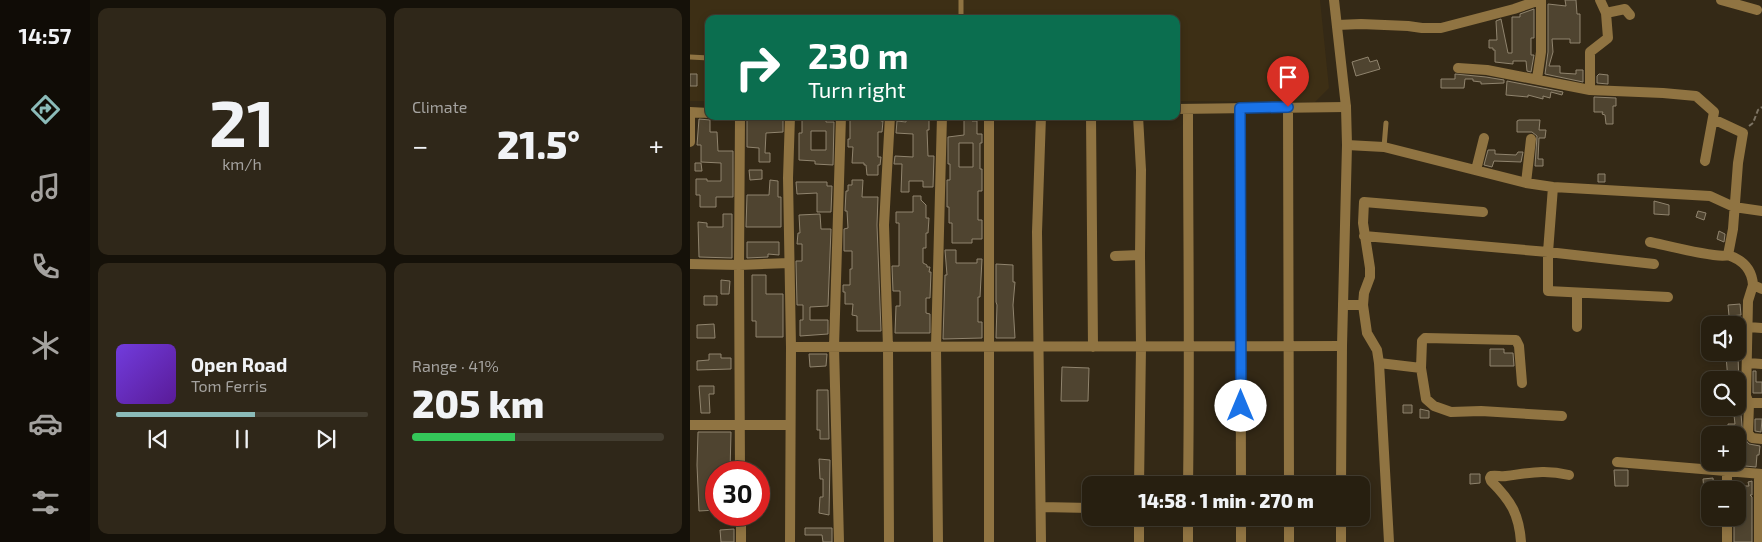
<!DOCTYPE html>
<meta charset="utf-8">
<style>
:root{--surface:#271f10;--page:#2f2719;--text:#f1f3f6;--muted:#a4a29f;--line:#433d30;--accent:#8bbbb9}
body{margin:0;font-family:"Exo 2",sans-serif;background:var(--page);color:var(--text);height:100vh;display:flex;flex-direction:column;font-size:19px;white-space:nowrap}
*{box-sizing:border-box;margin:0}
p{font-size:16px;color:var(--muted)}
.icon{flex:none;width:28px;height:28px;fill:none;stroke:currentColor;stroke-width:2;stroke-linecap:round;stroke-linejoin:round}
.map{position:relative;flex:1;overflow:hidden}
.sheet{display:flex;flex-direction:column;gap:8px;padding:8px;background:#151109;width:600px}
.sheet>*{flex:none}
.top-card{position:absolute;left:15px;top:15px;width:475px;height:105px;border-radius:10px;box-shadow:0 2px 8px #0003,0 0 0 1px var(--line);background:#0b6e4f;color:#fff;overflow:hidden}
.buttons{position:absolute;left:1011px;top:316px;display:grid;gap:10px}
.buttons a{display:grid;place-items:center;width:45px;height:45px;border-radius:10px;background:var(--surface);box-shadow:0 2px 8px #0003,0 0 0 1px var(--line);font-size:25px}
.speed{position:absolute;left:15px;top:461px;display:flex;gap:10px;font-size:25px;font-weight:700;text-align:center}
.speed>*{display:grid;place-content:center;width:65px;height:65px;border-radius:50%;background:var(--surface);box-shadow:0 2px 8px #0003,0 0 0 1px var(--line);line-height:1}
.speed .limit{border:8px solid #d22;background:#fff;color:#111}
.pin{position:absolute;display:grid;place-items:center;width:42px;height:42px;color:#fff;margin:-51px -21px;border-radius:50% 50% 50% 0;rotate:-45deg;box-shadow:0 0 5px #0007}
.pin .icon{rotate:45deg}
.me{position:absolute;width:55px;margin:-28px;rotate:0deg;stroke-linejoin:round;filter:drop-shadow(0 0 4px #0008)}
.turn{display:flex;align-items:center;gap:18px;height:105px;padding:0 20px;font-size:22px}
.turn .icon{width:65px;height:65px;stroke-width:2.5}
.turn b{display:block;font-size:35px;line-height:42px}
.big{font-size:38px;font-weight:800;line-height:1.1}
.sheet .widget{flex:1;display:flex;flex-direction:column;justify-content:center;gap:8px;min-width:0;padding:0 18px;border-radius:10px;background:var(--page)}
.sheet .dial{align-items:center;gap:0}
.dial b{font-size:65px;line-height:1}
.song{display:flex;align-items:center;gap:15px}
.cover{width:60px;height:60px;border-radius:8px;background:linear-gradient(135deg,hsl(260 70% 55%),hsl(270 70% 35%))}
.played{height:5px;border-radius:2px;background:linear-gradient(90deg,var(--accent) 55%,var(--line) 55%)}
.keys{display:flex;justify-content:space-around;direction:ltr}
.heat{display:flex;justify-content:space-between;align-items:center;font-size:28px;direction:ltr}
.charge{height:8px;border-radius:4px;background:linear-gradient(90deg,#34c759 41%,var(--line) 0)}
.sheet .tiles{flex:1;display:grid;gap:8px;grid-template-columns:repeat(2,1fr)}
.trip{position:absolute;left:392px;top:476px;width:288px;height:50px;border-radius:10px;background:var(--surface);box-shadow:0 2px 8px #0003,0 0 0 1px var(--line);font-weight:800;line-height:50px;text-align:center}
main{display:flex;flex:1;min-height:0}
.dock{display:flex;flex-direction:column;width:90px;justify-content:space-around;align-items:center;background:#100c06;color:var(--muted)}
.dock .icon{width:35px;height:35px}
.dock .selected{color:var(--accent)}
.dock b{font-size:22px;color:var(--text)}
.map>svg:first-child{display:block}
.built{fill:#3d2f15}
.building{fill:#4f4430;stroke:#90846e;fill-rule:evenodd}
.lines{fill:none;stroke-linecap:round;stroke-linejoin:round}
.path{stroke:#7d7464;stroke-width:2;stroke-dasharray:5 2.5;stroke-linecap:butt}
.service{stroke:#907442;stroke-width:5}
.minor{stroke:#907442;stroke-width:10}
.tertiary{stroke:#907442;stroke-width:10}
.route-casing{stroke:#114b97;stroke-width:12}
.route{stroke:#1a73e8;stroke-width:9}
</style>
<main>
<nav class="dock">
<b>14:57</b>
<svg class="icon selected" aria-label="directions" viewBox="0 0 24 24"><path d="M12 3l9 9-9 9-9-9zM9 14v-3h6M13 9l2 2-2 2"/></svg>
<svg class="icon" aria-label="music" viewBox="0 0 24 24"><path d="M9 18V5l10-2v13"/><circle cx="6" cy="18" r="3"/><circle cx="16" cy="16" r="3"/></svg>
<svg class="icon" aria-label="phone" viewBox="0 0 24 24"><path d="M5 4h4l2 5-3 2q2 4 5 5l2-3 5 2v4C11 20 4 13 5 4z"/></svg>
<svg class="icon" aria-label="climate" viewBox="0 0 24 24"><path d="M12 3v18M4 7l16 10M4 17L20 7"/></svg>
<svg class="icon" aria-label="car" viewBox="0 0 24 24"><path d="M5 17H2v-5l4-1 3-4h7l3 4 3 1v5h-3M9 17h6M6 11h13"/><circle cx="7" cy="17" r="2"/><circle cx="17" cy="17" r="2"/></svg>
<svg class="icon" aria-label="filters" viewBox="0 0 24 24"><path d="M4 7h16M4 17h16"/><circle cx="9" cy="7" r="2"/><circle cx="15" cy="17" r="2"/></svg>
</nav>
<section class="sheet">
<div class="tiles">
<div class="widget dial"><b>21</b><p>km/h</p></div>
<div class="widget"><p>Climate</p>
<div class="heat"><a>−</a><b class="big">21.5°</b><a>+</a></div>
</div>
<div class="widget">
<div class="song"><i class="cover"></i><div><b>Open Road</b><p>Tom Ferris</p></div></div>
<div class="played"></div>
<div class="keys"><svg class="icon" aria-label="previous" viewBox="0 0 24 24"><path d="M18 5L8 12l10 7zM5 5v14"/></svg><svg class="icon" aria-label="pause" viewBox="0 0 24 24"><path d="M8 5v14M16 5v14"/></svg><svg class="icon" aria-label="next" viewBox="0 0 24 24"><path d="M6 5l10 7-10 7zM19 5v14"/></svg></div>
</div>
<div class="widget"><p>Range · 41%</p><b class="big">205 km</b><div class="charge"></div></div>
</div>
</section>
<div class="map">
<svg width="1072" height="542" viewBox="0 0 1072 542">
<rect width="100%" height="100%" fill="#342916"/>
<path class="built" d="M0,0H630L639,88L625,102L486,101V19H19V101H0Z"/>
<path class="building" d="M875,0H886L887,14H890V43H880V39H862L863,52L859,66H870V73L886,74V70H893V82L855,74L858,52V4L876,6Z
M844,9V38H841V55H844L841,72L837,71L836,61H823V64L805,62V50H803V48H799V40H807L806,21L811,19L818,53H822V17H830V14Z
M678,57L680,62L687,60L690,69L666,76L662,62Z
M0,74H7V86H0Z
M765,74L796,77L814,80V83L791,84V82L783,81V79H775L774,88H751V79H765Z
M909,74L918,75V84L907,83V76Z
M817,81L873,92L872,95L861,92L860,98L853,96V99L838,95V97L816,95Z
M904,97L926,98V106H923V124H916L915,115L912,114L913,112H904Z
M112,116H136V122H144L143,165L125,164V161L109,160V133H112ZM121,131H136V150H121Z
M93,117V132L76,133L75,153H80V162H69V148L57,147V118Z
M178,117H191V121H193L192,132H188V157H191L190,165H188V175H177L176,165H174V163H162L163,147H158V139H160V118H178Z
M216,117H239V130H237L238,156H244L243,187H233V181H219V192H211L212,164H204L205,156L223,157V134L206,133L207,121L216,122Z
M274,117H282V121H287V134H292V143H290V169H292V191H288V220H292V239H282V243H262V223H259V207H257V180H260V164H258V137L274,135ZM269,143H283V167H269Z
M9,119L20,120V132H27L28,151H43V197H26V207H10V195H6V179H17V181H31V163L11,162V145H7Z
M829,120H850L849,130H856L855,138H849L848,159H853V166H845L847,136L842,132H827V121Z
M798,150H805V154L826,155L828,152H833L831,162L804,161L802,167L794,165Z
M5,163H11L12,171H5Z
M59,170H72V179L60,180Z
M908,174H915V182H908Z
M80,180L88,181V197H91V227H56L57,195H79Z
M162,180H173L172,197H188L187,225L191,331H167V316L162,315L163,304H155V292H153V285H160V269H162V251H154V229L158,228L157,211H155L156,191H158V185H162Z
M106,182H137V186H142L141,212H127V193L107,194Z
M223,196H231V200L236,205V218H239L238,233H236V248H233V263L237,265V267H240L239,272H241L240,298H236V313L240,314V333H205L206,306H210V291H203L202,266H209V223H206V212H223Z
M964,201L979,205V215L964,214Z
M1008,211L1016,213L1014,220L1006,217Z
M33,214H42V258L9,257L8,222L17,223V227H33Z
M130,214L131,229H141L138,306L120,307V320H138V334L110,336V320H113V305H107L106,261H112V244H107L108,233H110L109,215Z
M1029,231L1035,234L1034,242L1027,239Z
M57,242H89V255L78,254V257L57,258Z
M255,250H266V263H287V259H292L290,297H288V322H292V338L253,339L255,275H257Z
M306,264L323,265V282H325L323,305L325,338H306L307,305L306,302Z
M62,275H76V294H93V337H66V321H62Z
M31,280L40,281L39,294H31Z
M14,296H27V305H14Z
M1050,304L1051,315L1039,316L1038,305Z
M24,324L25,338H7V325Z
M800,349H814V353H823L824,366H800Z
M19,354H31V358H41V369L7,370V361L19,360Z
M119,354H137L136,366L120,367Z
M1036,356H1048L1049,384H1048V380H1038Z
M372,367L399,368L398,401H371Z
M1063,371H1066V382H1072V393H1063Z
M9,386H24V394H19L20,413H11Z
M127,390H138L139,439H130V430H127Z
M713,405H722V413H713Z
M730,409L739,411V418H730Z
M1051,414L1053,437L1059,444L1070,446L1069,455H1067L1066,467L1055,466V449H1048V431H1038V424H1045L1044,415Z
M1065,419H1072L1071,432L1065,431Z
M8,432H41L40,472H26V510L9,511L7,465Z
M129,459L140,460L139,515L129,513L130,497H133V479H130Z
M924,470H938V486H925Z
M780,474H790V483L780,484Z
M1023,478L1024,490H1014L1013,479Z
M1062,481V495H1060L1062,497V542H1044V518H1048V486H1059L1058,482Z
M115,528H142V542H133L132,535H115Z
M44,529V542H31L30,530Z"/>
<g class="lines">
<path class="path" d="M1059,126L1063,123L1068,110L1072,107"/>
<path class="service" d="M271,0V19
M0,57L19,58
M694,147L696,123"/>
<path class="minor" d="M1031,0L1067,10
M916,13L935,9L940,15
M647,25L671,24L718,26L732,28H751L824,9L850,0
M768,68L797,70L900,90L973,93L1006,96L1024,112L1015,161
M847,79L851,52V0
M900,90V52L918,38L916,13L910,0
M598,107L599,485
M550,108L551,485
M486,109L656,107
M498,109C498,234 500,360 498,485
M0,112L19,113
M50,116L49,265L50,472
M299,116V542
M351,116L347,232L351,542
M401,116L403,347
M448,116L451,170L450,255L451,347L449,485
M0,142V112
M657,145L694,147L836,183L863,187L1020,196L1044,207L1072,211
M786,170L794,138
M836,183L841,139
M863,187L858,252V291L978,297
M674,236L858,252L964,264
M960,242C975,245 1028,259 1038,255L1043,229L1048,163L1053,133L1023,119
M1038,255C1053,260 1062,269 1063,285L1072,289
M425,256L450,255
M0,264L49,265L99,263
M1063,285L1058,301L1056,396L1059,403H1072
M887,293V327
M653,305H673
M1058,327L1072,328
M101,347L652,346
M689,363L731,368L736,399L744,406L761,412L791,411L872,416
M1058,363L1072,364
M731,368L732,341L735,338L826,340L829,346L832,383
M1059,403L1058,433L1062,438L1072,439
M0,425H100
M927,462L1072,474
M1037,471V490
M1069,474V542
M351,507L401,508
M51,515V542
M1037,518V542
M100,542L101,347L98,178L100,116
M149,542L144,347L151,116
M199,542L198,347L194,225L200,116
M248,542L246,347L252,116
M449,542V518
M498,542V518
M551,542V518
M599,542V518
M699,542L689,363L687,350L677,333L673,305L674,293L680,277V268L673,223L674,202L793,212
M831,542C829,514 821,501 801,481L800,478L801,476C807,475 811,477 816,476C840,473 854,469 879,475"/>
<path class="tertiary" d="M644,0L656,107L657,145L652,346L651,485
M651,542V518"/>
</g>
<g class="lines">
<defs>
<path id="route" d="M551,406L550,108L598,107"/>
</defs>
<use href="#route" class="route-casing"/>
<use href="#route" class="route"/>
</g>
</svg>
<div class="buttons">
<a><svg class="icon" aria-label="sound" viewBox="0 0 24 24"><path d="M4 9h4l5-4v14l-5-4H4zM17 9q2 3 0 6"/></svg></a>
<a><svg class="icon" aria-label="search" viewBox="0 0 24 24"><circle cx="10" cy="10" r="6"/><path d="M15 15l6 6"/></svg></a>
<a>+</a>
<a>−</a>
</div>
<div class="speed"><div class="limit">30</div></div>
<div class="pin" style="left:598px;top:107px;background:#d93025"><svg class="icon" aria-label="arrive" viewBox="0 0 24 24"><path d="M6 21V4h12l-3 4 3 4H6"/></svg></div>
<svg class="me" style="left:551px;top:406px" viewBox="-20 -20 40 40"><circle r="19" fill="#fff"/><path d="M0-13L10 11 0 6-10 11z" fill="#1a73e8"/></svg>
<div class="trip">14:58 · 1 min · 270 m</div>
<div class="top-card">
<div class="turn"><svg class="icon" aria-label="right" viewBox="0 0 24 24"><path d="M7 20v-9h11M14 6l5 5-5 5"/></svg><div><b>230 m</b>Turn right</div></div>
</div>
</div>
</main>
